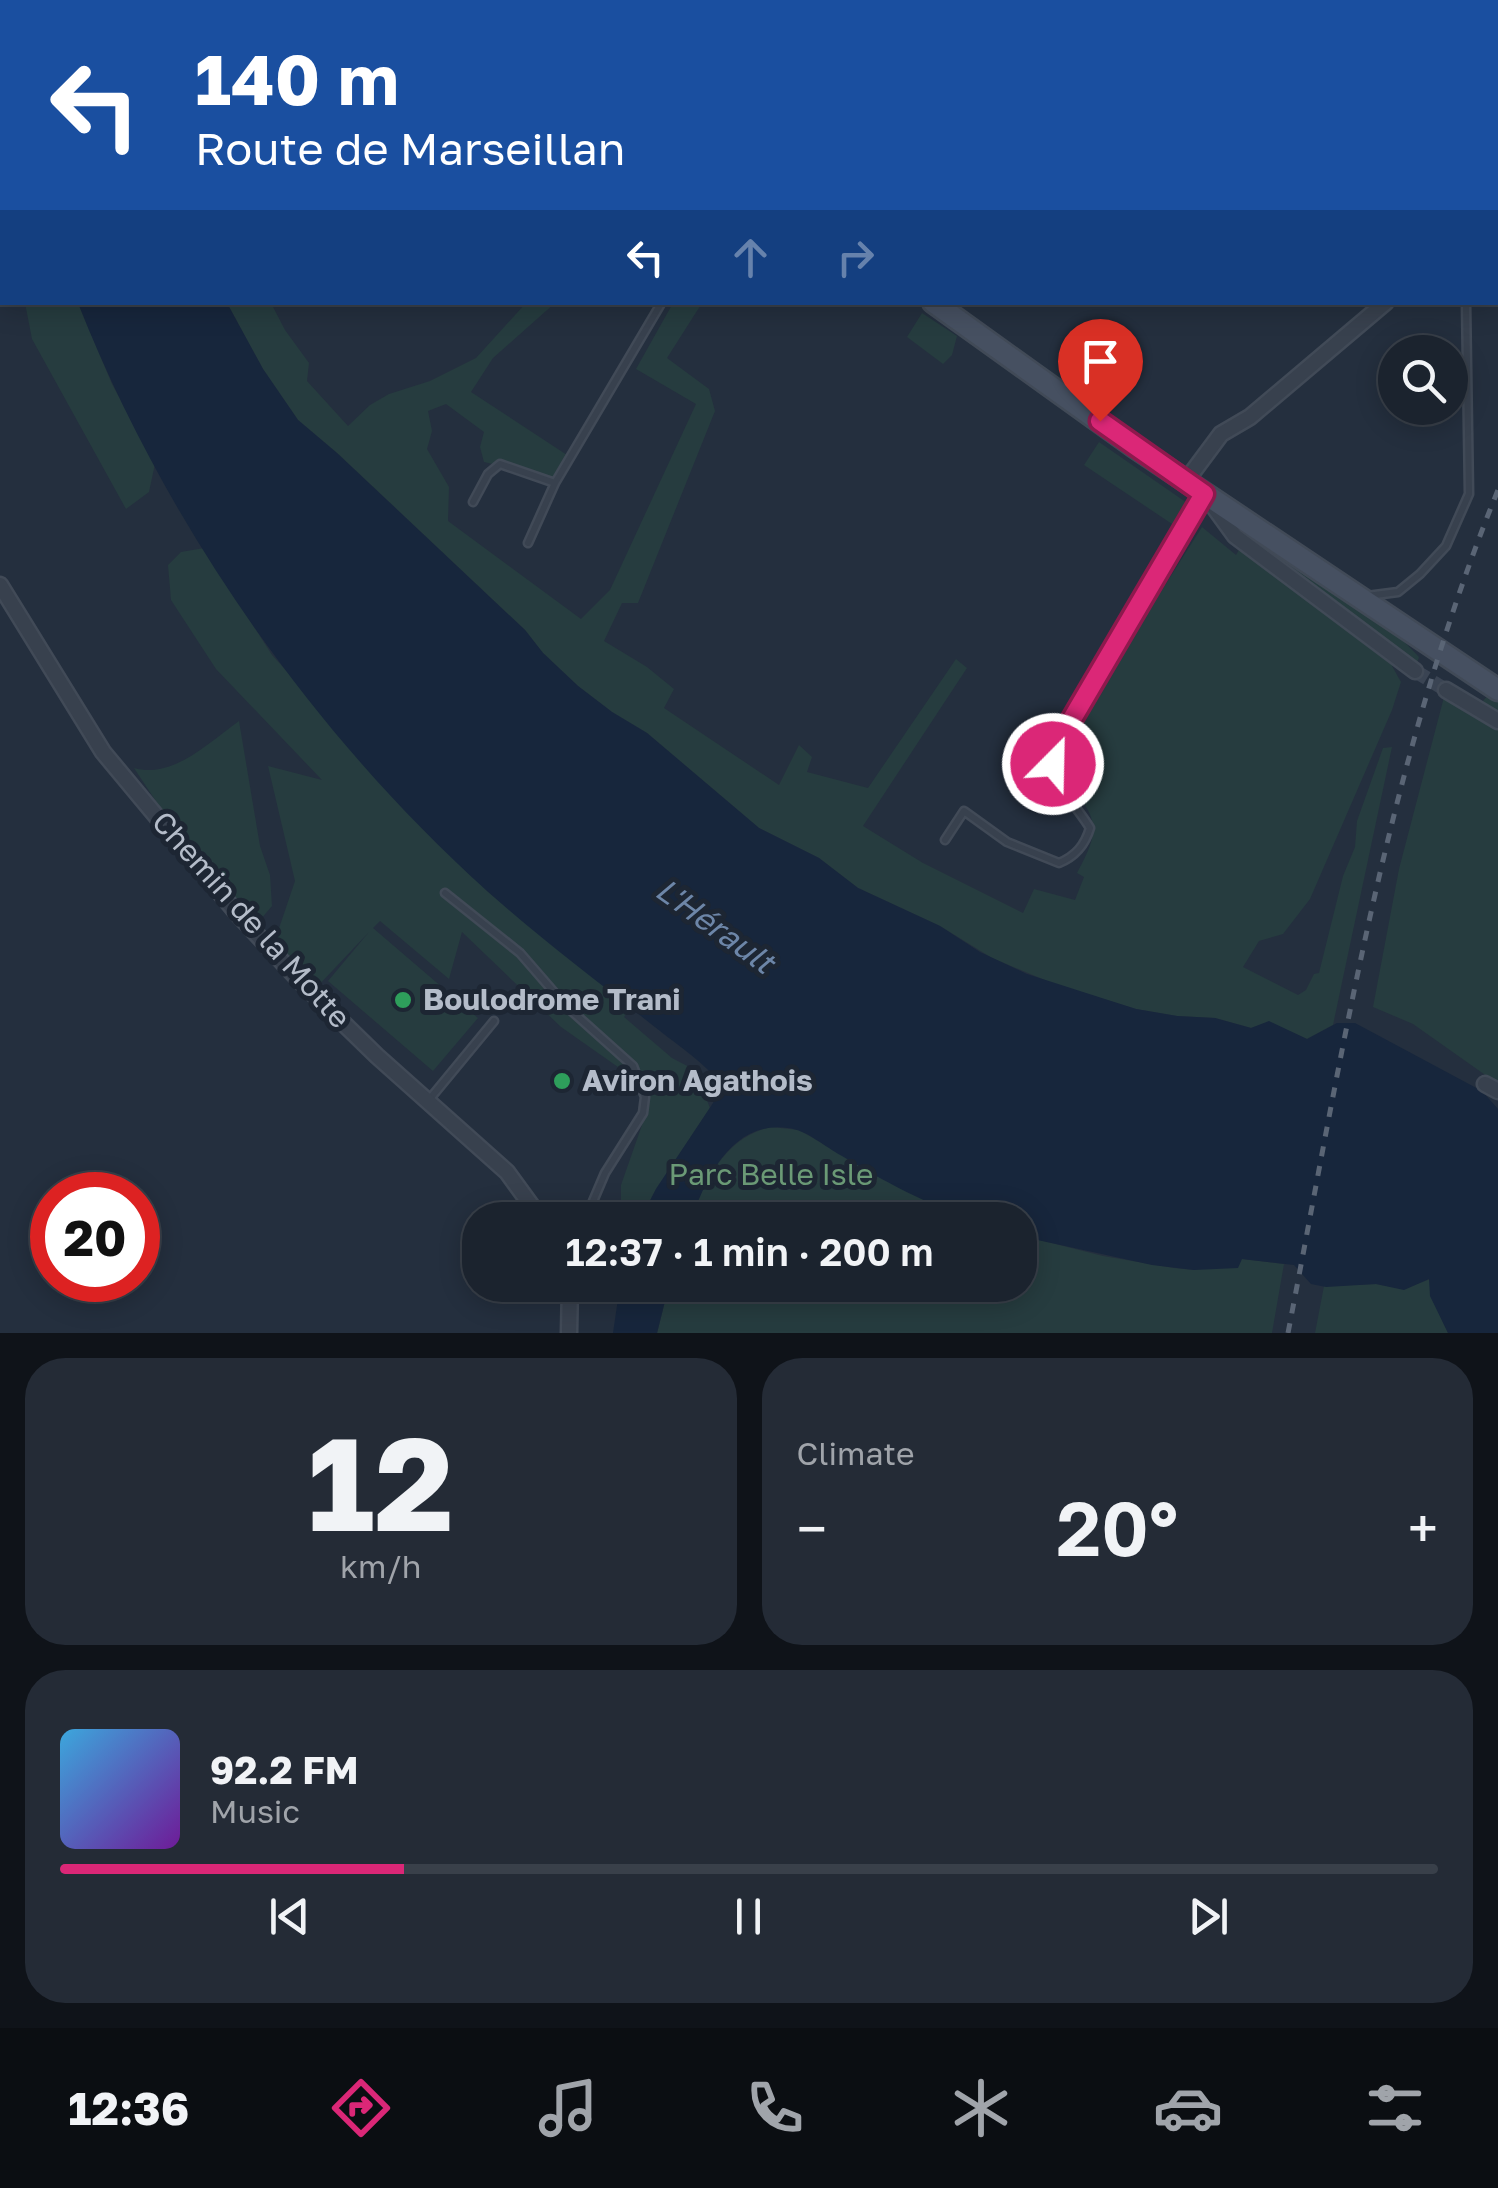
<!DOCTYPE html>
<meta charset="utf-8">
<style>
:root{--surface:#1b232e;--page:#242b36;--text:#f1f3f6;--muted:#a0a4aa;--line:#39404a;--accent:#db2777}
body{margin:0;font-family:"Golos Text",sans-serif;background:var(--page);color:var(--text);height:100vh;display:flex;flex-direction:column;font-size:38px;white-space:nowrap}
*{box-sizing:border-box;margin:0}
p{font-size:32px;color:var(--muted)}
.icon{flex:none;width:55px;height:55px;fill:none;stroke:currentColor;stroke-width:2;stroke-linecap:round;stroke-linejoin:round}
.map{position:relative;height:1333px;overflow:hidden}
.sheet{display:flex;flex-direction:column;gap:25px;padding:25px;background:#0f1319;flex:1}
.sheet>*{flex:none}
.top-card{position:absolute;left:0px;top:0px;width:1500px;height:305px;box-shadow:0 5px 25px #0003,0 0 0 2px var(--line);background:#1a4fa0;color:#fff;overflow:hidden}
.controls{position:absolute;left:1378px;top:335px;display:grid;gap:20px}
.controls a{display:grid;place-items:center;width:90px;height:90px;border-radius:50%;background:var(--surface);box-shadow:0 5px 25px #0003,0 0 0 2px var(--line);font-size:50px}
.speed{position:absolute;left:30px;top:1172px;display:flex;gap:20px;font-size:50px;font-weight:700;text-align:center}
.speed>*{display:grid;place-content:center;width:130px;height:130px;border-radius:50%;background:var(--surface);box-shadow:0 5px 25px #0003,0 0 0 2px var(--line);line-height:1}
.speed .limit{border:15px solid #d22;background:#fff;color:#111}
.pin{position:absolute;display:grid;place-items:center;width:85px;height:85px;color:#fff;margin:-102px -42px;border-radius:50% 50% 50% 0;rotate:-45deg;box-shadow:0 0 10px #0007}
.pin .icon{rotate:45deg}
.me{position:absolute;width:110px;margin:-55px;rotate:23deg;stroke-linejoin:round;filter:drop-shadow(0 0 8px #0008)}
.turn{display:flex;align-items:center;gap:35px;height:210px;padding:0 30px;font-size:45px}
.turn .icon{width:130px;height:130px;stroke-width:2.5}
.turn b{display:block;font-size:70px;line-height:85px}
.lanes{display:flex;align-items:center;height:95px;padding:0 30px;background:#0003;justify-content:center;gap:50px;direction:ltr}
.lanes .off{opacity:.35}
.big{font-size:75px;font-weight:600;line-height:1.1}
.sheet .card{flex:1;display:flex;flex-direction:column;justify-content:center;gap:15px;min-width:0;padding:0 35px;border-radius:40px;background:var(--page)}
.sheet .dial{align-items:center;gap:0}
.dial b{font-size:130px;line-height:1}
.song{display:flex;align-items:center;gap:30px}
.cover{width:120px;height:120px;border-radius:15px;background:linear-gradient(135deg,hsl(200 70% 55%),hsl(280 70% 35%))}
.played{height:10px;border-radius:5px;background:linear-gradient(90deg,var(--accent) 25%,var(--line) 25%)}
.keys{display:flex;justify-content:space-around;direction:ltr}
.heat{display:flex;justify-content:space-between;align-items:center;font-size:55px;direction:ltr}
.sheet .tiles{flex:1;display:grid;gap:25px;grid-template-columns:1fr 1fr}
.card:last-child{grid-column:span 2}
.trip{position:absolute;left:462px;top:1202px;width:575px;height:100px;border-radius:40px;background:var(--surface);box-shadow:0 5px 25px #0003,0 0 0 2px var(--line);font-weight:600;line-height:100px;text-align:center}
.tab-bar{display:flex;height:160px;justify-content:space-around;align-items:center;background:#0b0e12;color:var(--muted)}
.tab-bar .icon{width:70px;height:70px}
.tab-bar .selected{color:var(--accent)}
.tab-bar b{font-size:45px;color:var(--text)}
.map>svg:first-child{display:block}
.green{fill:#263c3f}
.water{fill:#17263c}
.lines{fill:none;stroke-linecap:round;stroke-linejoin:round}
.minor-tunnel{stroke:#3a4453;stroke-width:14;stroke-dasharray:14 7;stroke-linecap:butt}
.service-casing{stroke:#414a57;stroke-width:11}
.minor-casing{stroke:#414a57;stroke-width:19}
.secondary-casing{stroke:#414a57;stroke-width:25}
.service{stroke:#38414e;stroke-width:6}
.minor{stroke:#38414e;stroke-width:14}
.secondary{stroke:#465061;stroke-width:20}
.rail{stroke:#5a6575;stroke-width:5;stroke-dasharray:10 10;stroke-linecap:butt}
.route-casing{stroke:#8e194d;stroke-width:25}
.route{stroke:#db2777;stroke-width:18}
.leisure-dot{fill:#2e9e5b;stroke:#1d2633;stroke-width:4}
.labels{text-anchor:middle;stroke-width:10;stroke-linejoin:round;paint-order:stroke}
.street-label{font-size:30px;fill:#b4bcc9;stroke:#1d2633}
.poi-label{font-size:30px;font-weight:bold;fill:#b4bcc9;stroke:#1d2633;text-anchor:start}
.park-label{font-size:30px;fill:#6b9a76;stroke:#1d2633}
.water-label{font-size:32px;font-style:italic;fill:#6d86a8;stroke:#1d2633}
</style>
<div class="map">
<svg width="1498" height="1333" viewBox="0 0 1498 1333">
<rect width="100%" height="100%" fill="#242f3e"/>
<path class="green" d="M61,0H489L487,2Z
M25,303H78L112,384L155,464L149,492L126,509L32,339Z
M227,303H271L285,330L309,363L307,381L348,426L370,405L389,394L430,381L476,358L526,303H555L493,358L471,392L567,455L548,484L519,470L484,462L480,447L484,432L446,404L428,411L432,431L427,449L449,487L448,521L581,619L610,590L696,404L636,369L673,303H702L667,358L709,389L715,411L638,603H622L604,641L647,667L674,689L664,708L779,785L799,745L812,757L807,772L868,788L956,659L967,668L863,826L923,863L1023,913L1034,889L1075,900L1084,877L1077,873C1084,859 1094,843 1093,827C1091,796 1055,789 1063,745L1202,527L1236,555L1250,531L1387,624L1419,657L1417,663L1392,666L1401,682L1392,710L1310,899L1283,934L1259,941L1243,967L1298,995L1306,990L1314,974L1319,973L1343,876L1355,847L1357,821L1383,748L1392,747L1333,1025L1307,1039L1269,1022L1251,1028L1215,1018L1177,1016L1136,1009L1054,984L992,958L940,926L858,888L819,858L759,828L647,733L612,712L578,686L543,653L525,630L337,453L298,420L263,369Z
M922,313L957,336L952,355L943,364L907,337Z
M1099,442L1190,505L1178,528L1084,465Z
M204,548L272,655L487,891L631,1008L624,1017L672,1058L695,1070L710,1108L656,1189L640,1220H621V1185L649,1105L635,1079L561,1027L462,932L449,979L380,921L373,928L478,1018L433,1071L328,981L369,932L316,988L273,946L295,881L268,766L322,780L216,669L171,600L168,565L181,552Z
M1491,692L1498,697V1084L1413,1024L1373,1007L1399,869L1444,697L1472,713Z
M239,721L260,846L270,875L272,906L255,926L169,821L134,768C173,779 208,743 239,721Z
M771,1127L799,1130L896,1185L978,1220H691C705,1179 726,1137 771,1127Z
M1020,1235L1103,1256L1174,1268L1194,1270L1242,1259L1284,1264L1272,1333H657L669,1285H1020Z
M1430,1279L1437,1309L1448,1333H1315L1324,1286L1376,1284L1404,1289Z"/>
<path class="water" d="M78,303H227L263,369L298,420L337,453L525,630L543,653L578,686L612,712L647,733L759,828L819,858L858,888L940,926L980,952L1027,974L1136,1009L1177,1016L1215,1018L1251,1028L1269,1021L1307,1039L1337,1023H1355L1482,1091L1498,1109V1333H1448L1430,1296L1429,1279L1404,1290L1376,1284L1326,1287L1311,1284L1294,1265L1242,1259L1238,1268L1194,1270L1152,1265L1033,1239L1020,1235V1220C1005,1220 988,1223 974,1219C929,1206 882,1180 842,1156C825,1147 807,1130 788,1128C733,1120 706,1177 691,1220H640L656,1189L713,1103L717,1093L715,1077C697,1057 672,1041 651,1024C596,980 538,937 486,890C310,731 165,523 78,303Z
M620,1285H669L657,1333H613Z"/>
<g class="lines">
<path class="minor-tunnel" d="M1415,671L1446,690"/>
<defs>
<path id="service" d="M334,2L338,0
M555,483L662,302
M473,502L488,474L500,464L555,483L528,543
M1367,596L1398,592L1420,574L1446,546L1469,494L1466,302
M945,840L964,811L1007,842L1059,863C1076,856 1085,845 1090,828C1078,807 1043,774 1052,747C1056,737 1066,727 1072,719L1204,495
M445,893L520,953L566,1006L633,1066L645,1097L643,1113L605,1173L585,1220
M428,1101L494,1021"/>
<path id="minor" d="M1186,481L1221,434L1250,417L1386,302
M1211,503L1235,536L1415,671
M0,585L103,752L236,912L301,982L377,1056L507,1172L542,1220
M1446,690L1498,721
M1485,1084L1498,1091
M569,1333L570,1285"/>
<path id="secondary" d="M622,0L624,2
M933,302L1135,447L1498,690"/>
</defs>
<use href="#service" class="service-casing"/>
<use href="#minor" class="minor-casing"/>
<use href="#secondary" class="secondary-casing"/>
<use href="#service" class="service"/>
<use href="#minor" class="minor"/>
<use href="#secondary" class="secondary"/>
<path class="rail" d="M1288,1333C1343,1049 1388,760 1498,490"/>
</g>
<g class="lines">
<defs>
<path id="route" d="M1053,764L1052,748L1072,719L1204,494L1100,421"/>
</defs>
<use href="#route" class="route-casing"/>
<use href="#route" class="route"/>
</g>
<g class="leisure-dot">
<circle cx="403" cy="1000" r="10"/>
<circle cx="562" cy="1081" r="10"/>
</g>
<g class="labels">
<g class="street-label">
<text transform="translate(251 920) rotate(48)" y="10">Chemin de la Motte</text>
</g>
<g class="poi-label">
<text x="423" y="1010">Boulodrome Trani</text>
<text x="582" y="1091">Aviron Agathois</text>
</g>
<g class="park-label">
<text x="771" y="1185">Parc Belle Isle</text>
</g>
<g class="water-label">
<text transform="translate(715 926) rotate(36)" y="11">L'Hérault</text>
</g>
</g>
</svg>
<div class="controls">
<a><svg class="icon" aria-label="search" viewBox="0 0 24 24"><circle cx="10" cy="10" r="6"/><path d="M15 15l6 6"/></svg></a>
</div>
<div class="speed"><div class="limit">20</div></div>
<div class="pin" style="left:1100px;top:421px;background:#d93025"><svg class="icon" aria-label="arrive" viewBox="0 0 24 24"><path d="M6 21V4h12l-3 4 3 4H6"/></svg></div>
<svg class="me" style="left:1053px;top:764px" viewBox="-20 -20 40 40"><circle r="17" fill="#db2777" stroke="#fff" stroke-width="3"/><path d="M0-11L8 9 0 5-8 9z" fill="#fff"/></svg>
<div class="trip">12:37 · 1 min · 200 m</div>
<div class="top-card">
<div class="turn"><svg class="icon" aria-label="left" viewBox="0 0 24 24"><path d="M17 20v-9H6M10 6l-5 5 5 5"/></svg><div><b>140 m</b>Route de Marseillan</div></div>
<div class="lanes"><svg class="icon" aria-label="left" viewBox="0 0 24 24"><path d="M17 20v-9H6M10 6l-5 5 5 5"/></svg><svg class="icon off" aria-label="ahead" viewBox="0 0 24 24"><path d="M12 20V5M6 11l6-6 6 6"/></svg><svg class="icon off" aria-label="right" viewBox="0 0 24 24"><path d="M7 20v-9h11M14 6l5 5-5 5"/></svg></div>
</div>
</div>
<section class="sheet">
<div class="tiles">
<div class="card dial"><b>12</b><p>km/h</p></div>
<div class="card"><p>Climate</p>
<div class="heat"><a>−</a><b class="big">20°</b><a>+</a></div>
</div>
<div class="card">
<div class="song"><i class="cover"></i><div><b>92.2 FM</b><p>Music</p></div></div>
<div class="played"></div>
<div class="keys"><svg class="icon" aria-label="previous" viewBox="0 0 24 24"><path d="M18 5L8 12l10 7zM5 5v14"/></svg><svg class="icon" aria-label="pause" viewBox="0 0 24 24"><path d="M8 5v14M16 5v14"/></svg><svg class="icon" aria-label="next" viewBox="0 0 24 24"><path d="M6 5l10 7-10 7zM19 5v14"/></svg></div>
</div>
</div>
</section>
<nav class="tab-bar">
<b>12:36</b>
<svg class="icon selected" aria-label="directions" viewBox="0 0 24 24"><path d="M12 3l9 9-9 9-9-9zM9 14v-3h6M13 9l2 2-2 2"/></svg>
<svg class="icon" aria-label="music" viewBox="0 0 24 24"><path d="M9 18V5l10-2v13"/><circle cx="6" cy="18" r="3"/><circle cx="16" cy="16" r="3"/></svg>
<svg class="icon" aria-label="phone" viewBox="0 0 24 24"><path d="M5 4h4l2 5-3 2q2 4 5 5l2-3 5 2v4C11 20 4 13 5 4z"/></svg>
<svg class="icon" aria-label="climate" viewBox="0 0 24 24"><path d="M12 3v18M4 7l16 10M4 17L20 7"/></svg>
<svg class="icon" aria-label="car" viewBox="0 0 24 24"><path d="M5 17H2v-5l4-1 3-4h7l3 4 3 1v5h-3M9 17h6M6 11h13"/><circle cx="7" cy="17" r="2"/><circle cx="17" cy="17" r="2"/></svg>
<svg class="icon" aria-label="filters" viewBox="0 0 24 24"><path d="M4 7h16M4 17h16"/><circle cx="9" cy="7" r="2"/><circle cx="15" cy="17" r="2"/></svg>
</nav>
